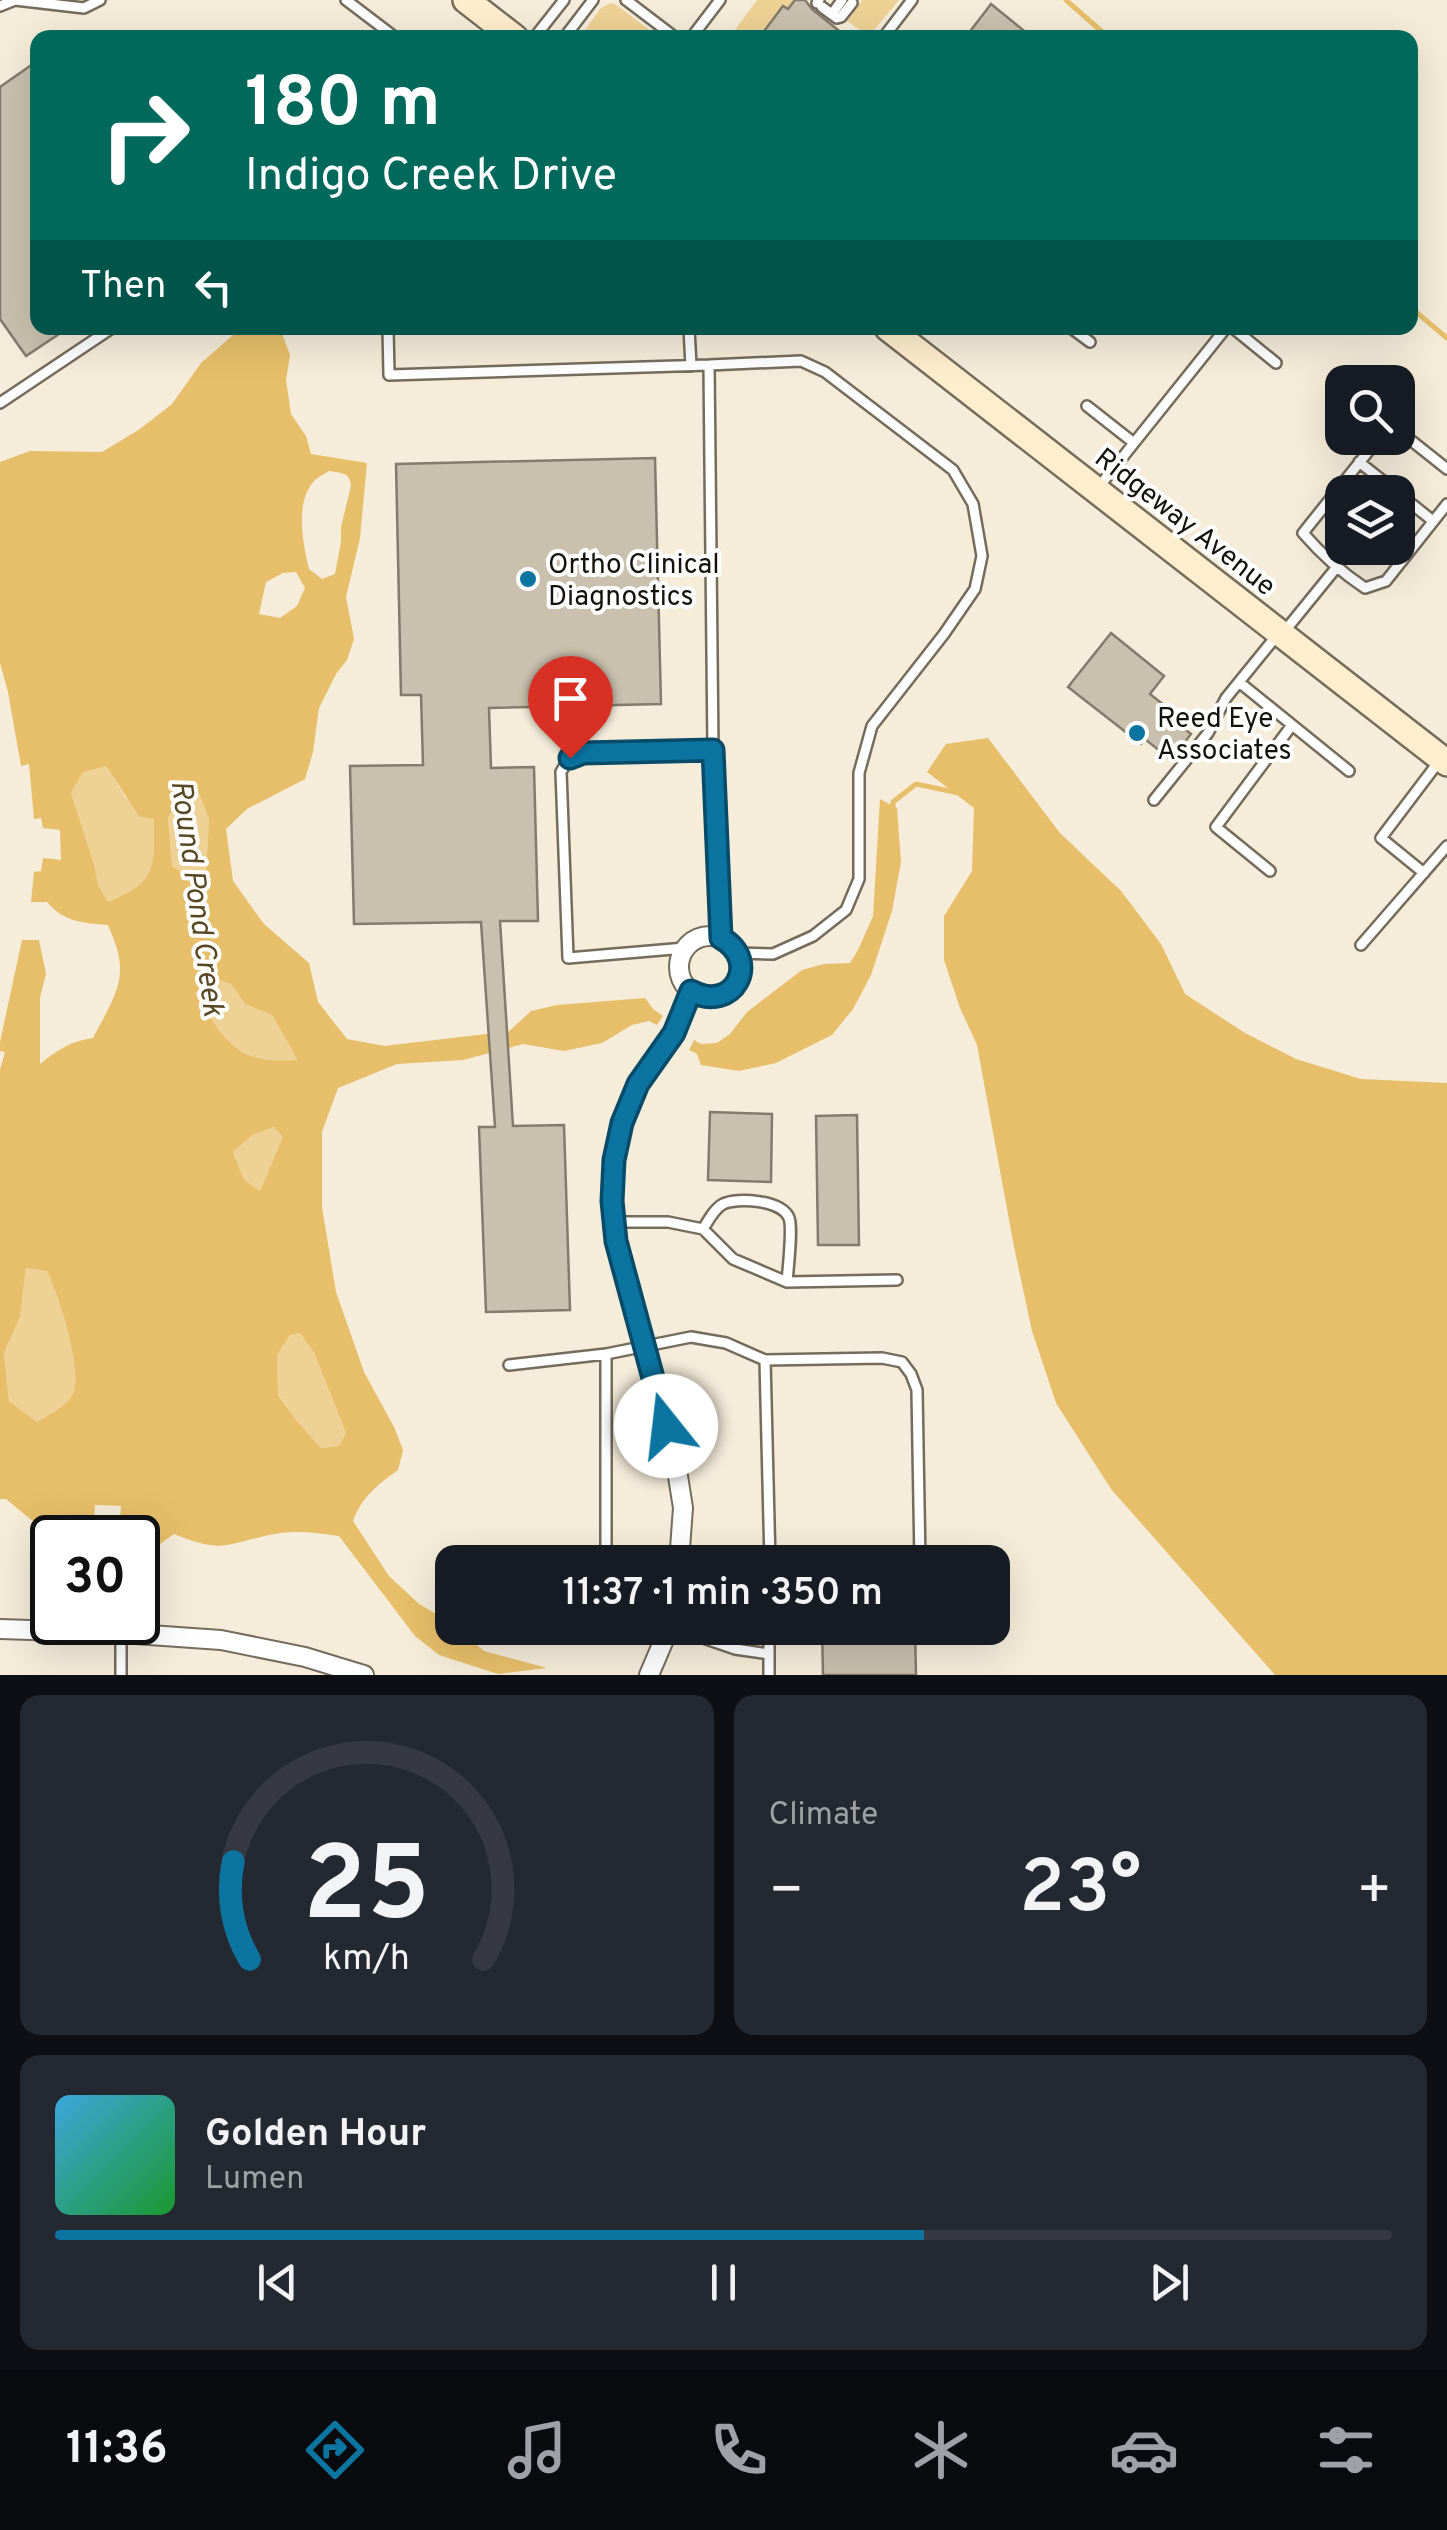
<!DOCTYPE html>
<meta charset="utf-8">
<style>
:root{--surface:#171b24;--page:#242831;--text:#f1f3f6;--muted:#9ea1a6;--line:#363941;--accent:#0b74a0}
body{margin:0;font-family:Overpass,sans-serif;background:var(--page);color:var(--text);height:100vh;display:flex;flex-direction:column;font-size:38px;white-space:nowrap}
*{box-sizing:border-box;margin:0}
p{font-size:32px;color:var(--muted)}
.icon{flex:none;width:55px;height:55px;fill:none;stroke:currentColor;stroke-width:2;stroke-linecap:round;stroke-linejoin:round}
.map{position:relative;height:1675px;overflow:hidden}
.panel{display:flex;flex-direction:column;gap:20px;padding:20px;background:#0d0f14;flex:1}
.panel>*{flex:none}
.hud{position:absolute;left:30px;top:30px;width:1388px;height:305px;border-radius:20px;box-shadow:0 10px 40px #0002;background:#00695c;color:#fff;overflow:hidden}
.controls{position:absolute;left:1325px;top:365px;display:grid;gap:20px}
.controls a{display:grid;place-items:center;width:90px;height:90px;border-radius:20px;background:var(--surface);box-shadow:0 10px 40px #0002;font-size:50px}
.speed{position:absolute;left:30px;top:1515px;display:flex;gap:20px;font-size:50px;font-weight:700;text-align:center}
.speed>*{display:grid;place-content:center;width:130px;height:130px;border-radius:50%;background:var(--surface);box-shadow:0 10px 40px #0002;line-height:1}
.speed .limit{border:5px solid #111;border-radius:15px;background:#fff;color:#111}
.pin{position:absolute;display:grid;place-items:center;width:85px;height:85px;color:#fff;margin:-102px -42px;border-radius:50% 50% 50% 0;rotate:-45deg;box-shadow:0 0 10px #0007}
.pin .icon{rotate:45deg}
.me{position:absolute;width:110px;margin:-55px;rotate:344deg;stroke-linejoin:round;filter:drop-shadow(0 0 8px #0008)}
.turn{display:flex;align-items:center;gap:35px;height:210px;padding:0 50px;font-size:45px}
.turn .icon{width:130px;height:130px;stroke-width:2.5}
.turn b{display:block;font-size:70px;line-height:85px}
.then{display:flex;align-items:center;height:95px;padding:0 50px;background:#0003;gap:20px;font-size:38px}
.big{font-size:75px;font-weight:600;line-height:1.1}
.panel .card{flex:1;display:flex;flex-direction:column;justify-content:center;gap:15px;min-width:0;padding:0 35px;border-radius:20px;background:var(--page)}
.panel .dial{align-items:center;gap:0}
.dial svg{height:260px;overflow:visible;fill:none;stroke:var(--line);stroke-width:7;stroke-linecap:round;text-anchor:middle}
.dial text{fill:var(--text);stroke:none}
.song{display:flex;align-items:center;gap:30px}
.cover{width:120px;height:120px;border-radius:15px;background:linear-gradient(135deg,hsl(200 70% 55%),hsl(130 70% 35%))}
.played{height:10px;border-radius:5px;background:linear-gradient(90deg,var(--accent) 65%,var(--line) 65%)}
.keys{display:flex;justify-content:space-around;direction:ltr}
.heat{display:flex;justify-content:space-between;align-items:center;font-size:55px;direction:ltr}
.panel .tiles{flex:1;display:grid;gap:20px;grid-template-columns:1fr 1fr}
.card:last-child{grid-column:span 2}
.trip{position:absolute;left:435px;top:1545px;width:575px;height:100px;border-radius:20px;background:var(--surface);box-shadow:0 10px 40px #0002;font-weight:600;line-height:100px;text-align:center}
.menu{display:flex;height:160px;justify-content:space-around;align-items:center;background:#090b0e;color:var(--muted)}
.menu .icon{width:70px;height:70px}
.menu .current{color:var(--accent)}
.menu b{font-size:45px;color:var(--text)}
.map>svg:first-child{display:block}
.green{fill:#eed195}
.water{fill:#e7bf6a;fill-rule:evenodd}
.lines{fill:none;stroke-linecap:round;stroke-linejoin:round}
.stream{stroke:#e7bf6a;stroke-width:5}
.building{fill:#c9c0ad;stroke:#847b6a;stroke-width:2.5}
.service-casing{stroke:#756c5c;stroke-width:14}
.minor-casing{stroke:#756c5c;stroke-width:22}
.secondary-casing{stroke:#756c5c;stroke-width:30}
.service{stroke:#fff;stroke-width:9}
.minor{stroke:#fff;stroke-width:18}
.secondary{stroke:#feeecd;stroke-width:25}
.route-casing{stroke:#074b68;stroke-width:25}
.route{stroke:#0b74a0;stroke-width:18}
.poi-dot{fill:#0b74a0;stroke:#fff;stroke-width:4}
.labels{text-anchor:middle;stroke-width:8;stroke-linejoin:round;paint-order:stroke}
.street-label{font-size:28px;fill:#15120b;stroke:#fff}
.poi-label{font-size:28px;fill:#15120b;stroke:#fff;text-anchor:start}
.water-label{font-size:30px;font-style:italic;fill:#594824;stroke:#fff}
</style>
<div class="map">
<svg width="1447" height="1675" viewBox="0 0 1447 1675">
<rect width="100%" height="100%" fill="#f5ecd9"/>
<path class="green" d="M757,0H795L788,9L783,6L759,37L729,38Z
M862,0H899L869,36L847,21Z
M610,3L615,4L659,37H580L600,9Z
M106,766L126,798L154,819C154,868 157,882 108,902L98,885L94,864L71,793L83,771Z
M199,794L209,819L206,873L192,880L172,867L168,818L182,795Z
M215,979L231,984L245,1004L272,1015L299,1061C236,1064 225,1042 195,993Z
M274,1127L284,1137L260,1191L244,1181L233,1152L252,1134Z
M26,1268L47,1271C58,1294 83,1371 73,1393C67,1407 49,1414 37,1422L9,1401L4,1353L20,1317Z
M300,1333L314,1353L346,1433L339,1446L321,1448L296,1420L278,1394L277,1355L290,1335Z"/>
<path class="water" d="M241,328H280L290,355L286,380L291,414L306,436L311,454L367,463L360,538L346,597L354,639L347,660L336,674L319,708L313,752L305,779L247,809L226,829L233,881L264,924L309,963L318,1002L347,1039L396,1048L503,1037L531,1011L557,1005L645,998L653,1009L663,1016L657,1025L649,1021L632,1025L602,1043L564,1051L523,1044L463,1060L397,1064L338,1088L322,1132V1207L336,1292L364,1372L394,1427L403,1450L398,1470C378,1484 361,1498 353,1521L389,1576L419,1604L452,1623V1628H457L484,1651L547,1668L498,1674L439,1655L415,1636L339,1536C317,1533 296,1530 275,1534C225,1543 226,1555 174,1534L160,1544L159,1563L146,1575L138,1573V1538L119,1537L121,1506L95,1505L93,1533L70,1532L69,1537L52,1538V1545L41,1528L6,1499H0V1070L5,1052L0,1051V1042L22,940H39L46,974L40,997V1064C57,1050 71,1041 93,1038C103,1018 119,994 120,972C121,955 114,940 108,925C83,923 64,922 47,902H31L34,872L41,871L43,858L61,860L60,830L43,828L41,818L34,819L29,764L21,766L8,692L0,663V462L30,451L102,452L140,429L172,404L201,363ZM329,471C341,473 350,472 351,486L341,527V542L335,574L322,579L309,569C303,543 294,502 315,480C319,476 325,474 329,471ZM296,572L305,588L297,606L280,618L259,614L266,582L283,573ZM106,766L139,816L154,819C154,868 157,882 108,902L98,885L94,864L71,793L83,772ZM199,794L209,819L206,872L192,880L172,866L168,818L181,795ZM215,979L231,984L245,1004L272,1015L298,1060C236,1065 225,1041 195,993ZM274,1127L283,1137L260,1191L244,1180L233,1152L252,1135ZM26,1268L47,1271C58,1294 83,1370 73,1393C67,1407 49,1414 37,1422L9,1401L4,1353L20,1317ZM300,1333L314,1353L346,1433L339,1446L321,1448L296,1420L278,1395L277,1355L290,1335Z
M988,738L1060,833L1121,891L1161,944L1185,994L1245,1033L1296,1059L1361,1079L1447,1083V1675H1275L1111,1489L1056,1403L1032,1331L1014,1247L977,1045L960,1008L944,960V916L972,871L974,808L927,772L946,744Z
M880,799L897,808L901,862L892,911L871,975L853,1009L832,1035L776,1063L739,1071L701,1065L697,1054L689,1050L694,1040L701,1044L717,1043L730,1034L747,1012L802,970L824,964L850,963L858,950L873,916Z"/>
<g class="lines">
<path class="stream" d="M1066,0L1108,37L1112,38
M1410,307L1447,338
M893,813V802L916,784L959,793
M388,1048L491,1036"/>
</g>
<path class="building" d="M795,0H805L812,9L838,30L832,38H759L783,6L788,9Z
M991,4L1033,38H965Z
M30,66L38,77V328H68L26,356L0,319V87Z
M655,458L661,704L489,708L491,768L534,767L538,921H500L513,1126L564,1125L570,1310L486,1312L479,1127H495L481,922L354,924L350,766L423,765L421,695H401L396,464Z
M1111,633L1164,676L1150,694L1170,710L1166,715L1191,734L1171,760L1145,739L1141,744L1068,687Z
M710,1112L772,1114L771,1182L708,1180Z
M857,1115L859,1245H818L816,1116Z
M822,1628H915L916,1675H823Z"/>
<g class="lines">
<defs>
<path id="service" d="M346,0L396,38
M626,0L676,38
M817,3L819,0
M0,6L15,0L84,8L100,0
M822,7L837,18L841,17L852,3
M832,14L842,0
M534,38L564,0
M564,38L593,0
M691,38L720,0
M883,38L912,0
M388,328L389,375L709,365L713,750L721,938
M689,328L691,366
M1071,328L1090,342
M1233,328L1276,363
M709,365L801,361L825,372L953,470L973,504L982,556L975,589L944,634L872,726L859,773V879L846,910L813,936L773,954L738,953
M0,403L112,328
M1087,406L1134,443
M1398,430L1447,469
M1379,438L1303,533C1322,555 1341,572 1365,588L1386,581L1447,504
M1359,462L1397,492
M1098,488L1226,328
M1398,493L1433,521
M1330,500L1342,510
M1284,632L1336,568
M1239,682L1349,771
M1154,800L1208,733L1226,698L1278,634
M1270,871L1216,827L1292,725
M1424,873L1381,838L1440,760
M1361,945L1447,846
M685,948L568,958L561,772L569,758L583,753L713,750
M614,1222H668L703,1229
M787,1282L733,1259L703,1229C708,1221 714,1209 723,1204C737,1197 782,1200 789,1218C793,1228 788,1268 787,1282L897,1280
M606,1354L691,1337L726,1343L765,1360L770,1562
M765,1360L882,1358L902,1362L911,1374L917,1390L920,1562
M509,1365L606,1354V1562
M655,1628L668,1633L697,1636L735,1649L769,1654
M121,1675V1633
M769,1675V1628"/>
<path id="minor" d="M679 967a31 31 0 1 1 62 0a31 31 0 1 1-62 0Z
M679,1562L683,1508L677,1470L616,1241L612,1201L614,1160L622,1123L638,1083L674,1033L691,991
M0,1629L121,1633L221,1640L305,1657L364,1675
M649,1675L669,1628"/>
<path id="secondary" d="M466,0L515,38
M888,328L1447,763"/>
</defs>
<use href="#service" class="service-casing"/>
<use href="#minor" class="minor-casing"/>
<use href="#secondary" class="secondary-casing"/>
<use href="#service" class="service"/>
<use href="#minor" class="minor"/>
<use href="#secondary" class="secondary"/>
</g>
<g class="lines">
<defs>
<path id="route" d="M570,758L583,753L713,750L721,938C762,961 733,1014 691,991L674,1033L638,1084L622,1123L614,1160L612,1201L616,1241L666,1426"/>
</defs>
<use href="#route" class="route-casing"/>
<use href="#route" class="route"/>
</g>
<g class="poi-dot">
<circle cx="528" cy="579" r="10"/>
<circle cx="1137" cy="733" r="10"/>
</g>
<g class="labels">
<g class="street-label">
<text transform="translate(1186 521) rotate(38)" y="10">Ridgeway Avenue</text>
</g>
<g class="poi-label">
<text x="548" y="573">Ortho Clinical<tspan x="548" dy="32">Diagnostics</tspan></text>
<text x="1157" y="727">Reed Eye<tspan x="1157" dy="32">Associates</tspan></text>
</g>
<g class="water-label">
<text transform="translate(198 898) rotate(82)" y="10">Round Pond Creek</text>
</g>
</g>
</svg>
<div class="controls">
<a><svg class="icon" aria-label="search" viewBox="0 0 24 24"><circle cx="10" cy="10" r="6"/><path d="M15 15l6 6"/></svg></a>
<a><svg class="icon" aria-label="layers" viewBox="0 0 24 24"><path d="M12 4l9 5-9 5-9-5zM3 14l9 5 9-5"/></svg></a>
</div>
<div class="speed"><div class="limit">30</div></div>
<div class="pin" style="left:570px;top:758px;background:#d93025"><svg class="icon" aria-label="arrive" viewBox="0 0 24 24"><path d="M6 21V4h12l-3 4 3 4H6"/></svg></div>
<svg class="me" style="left:666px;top:1426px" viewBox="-20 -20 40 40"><circle r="19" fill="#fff"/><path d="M0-13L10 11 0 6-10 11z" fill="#0b74a0"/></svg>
<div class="trip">11:37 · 1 min · 350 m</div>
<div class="hud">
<div class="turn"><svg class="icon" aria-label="right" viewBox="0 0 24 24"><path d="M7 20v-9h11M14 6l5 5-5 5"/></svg><div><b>180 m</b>Indigo Creek Drive</div></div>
<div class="then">Then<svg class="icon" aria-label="left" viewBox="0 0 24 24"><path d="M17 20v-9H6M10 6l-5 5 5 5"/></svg></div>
</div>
</div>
<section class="panel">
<div class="tiles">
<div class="card dial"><svg viewBox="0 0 100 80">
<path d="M14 69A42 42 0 1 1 86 69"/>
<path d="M14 69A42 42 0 0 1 9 39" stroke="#0b74a0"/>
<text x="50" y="56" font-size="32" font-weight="700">25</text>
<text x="50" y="72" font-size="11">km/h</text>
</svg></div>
<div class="card"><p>Climate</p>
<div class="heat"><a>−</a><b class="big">23°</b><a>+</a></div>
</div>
<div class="card">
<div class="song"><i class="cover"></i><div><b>Golden Hour</b><p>Lumen</p></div></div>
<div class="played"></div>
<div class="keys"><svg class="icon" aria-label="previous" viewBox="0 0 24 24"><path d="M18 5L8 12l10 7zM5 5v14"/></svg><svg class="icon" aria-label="pause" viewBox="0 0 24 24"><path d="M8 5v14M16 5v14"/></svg><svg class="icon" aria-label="next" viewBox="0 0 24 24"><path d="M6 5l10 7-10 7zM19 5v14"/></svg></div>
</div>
</div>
</section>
<nav class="menu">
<b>11:36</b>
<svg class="icon current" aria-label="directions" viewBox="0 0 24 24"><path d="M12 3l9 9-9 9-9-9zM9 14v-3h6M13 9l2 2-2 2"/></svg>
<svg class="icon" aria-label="music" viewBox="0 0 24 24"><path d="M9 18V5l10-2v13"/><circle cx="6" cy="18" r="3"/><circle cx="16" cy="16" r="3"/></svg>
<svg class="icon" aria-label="phone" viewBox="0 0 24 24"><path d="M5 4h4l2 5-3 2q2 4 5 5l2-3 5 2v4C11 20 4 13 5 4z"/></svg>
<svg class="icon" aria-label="climate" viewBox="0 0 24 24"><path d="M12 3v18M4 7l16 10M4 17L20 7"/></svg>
<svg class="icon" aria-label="car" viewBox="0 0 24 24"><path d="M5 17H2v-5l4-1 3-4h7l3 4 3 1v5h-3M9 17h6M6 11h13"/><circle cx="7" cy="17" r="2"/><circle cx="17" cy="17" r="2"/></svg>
<svg class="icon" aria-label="filters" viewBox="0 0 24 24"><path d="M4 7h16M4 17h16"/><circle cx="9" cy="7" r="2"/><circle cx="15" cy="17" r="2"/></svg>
</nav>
